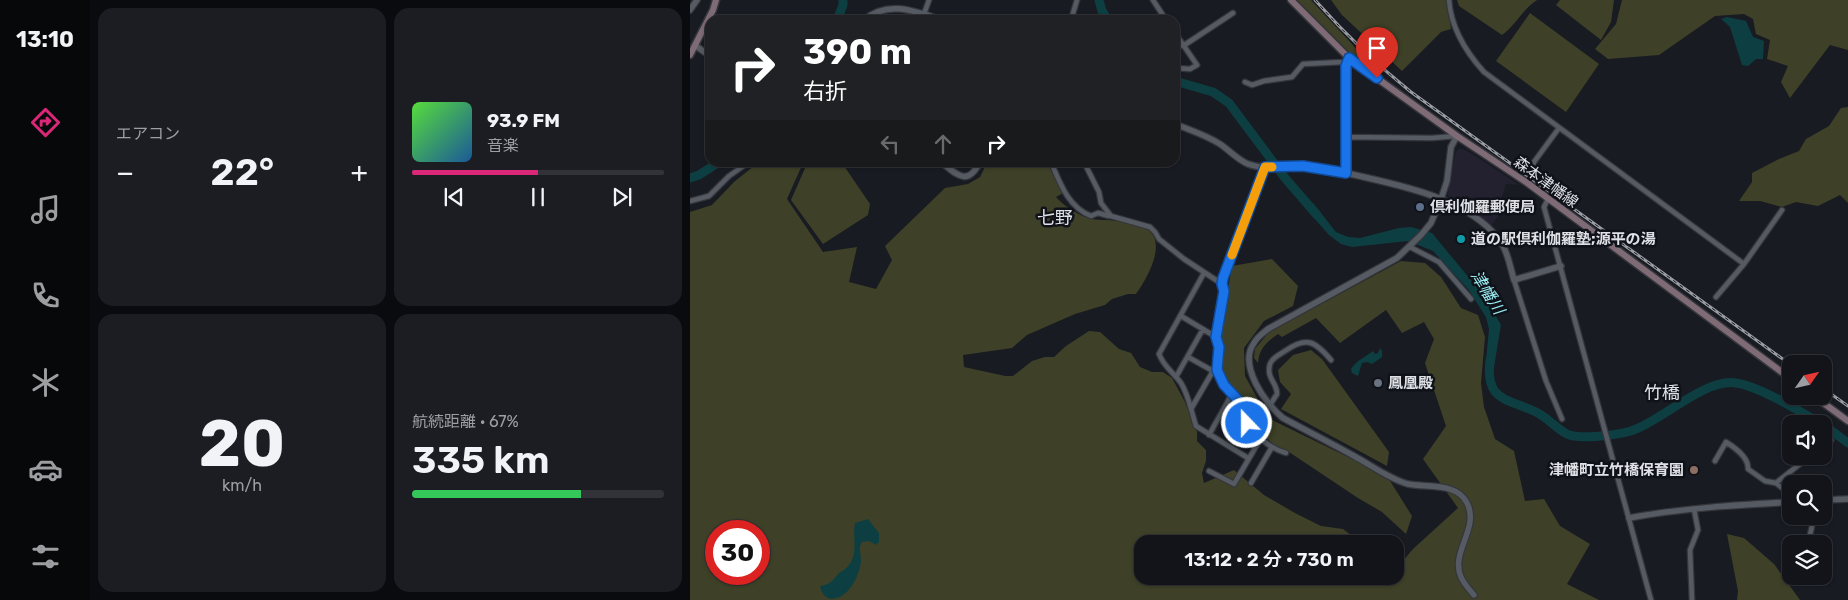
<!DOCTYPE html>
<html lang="ja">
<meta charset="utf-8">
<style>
:root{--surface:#12141a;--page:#1b1d23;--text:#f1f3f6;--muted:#9c9ea2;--line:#313339;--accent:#db2777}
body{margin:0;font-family:Rubik,"Noto Sans JP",sans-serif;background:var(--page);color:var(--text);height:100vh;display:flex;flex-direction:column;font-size:19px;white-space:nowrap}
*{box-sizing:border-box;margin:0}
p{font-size:16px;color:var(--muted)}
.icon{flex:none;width:28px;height:28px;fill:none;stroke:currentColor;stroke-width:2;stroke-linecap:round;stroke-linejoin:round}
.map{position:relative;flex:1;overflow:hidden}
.side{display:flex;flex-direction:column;gap:8px;padding:8px;background:#0a0b0e;width:600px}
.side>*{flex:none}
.banner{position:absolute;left:15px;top:15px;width:475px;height:152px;border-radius:15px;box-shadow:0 1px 4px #0004,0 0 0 1px var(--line);background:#202124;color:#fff;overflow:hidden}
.needle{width:32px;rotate:56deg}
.controls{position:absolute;left:1092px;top:355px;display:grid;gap:10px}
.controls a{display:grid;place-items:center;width:50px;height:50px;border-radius:10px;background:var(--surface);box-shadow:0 1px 4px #0004,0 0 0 1px var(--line);font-size:25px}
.speed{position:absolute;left:15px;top:520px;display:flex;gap:10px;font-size:25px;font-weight:700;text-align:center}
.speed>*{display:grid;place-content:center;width:65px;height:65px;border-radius:50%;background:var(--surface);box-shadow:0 1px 4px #0004,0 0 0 1px var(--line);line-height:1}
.speed .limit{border:8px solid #d22;background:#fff;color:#111}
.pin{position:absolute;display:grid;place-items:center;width:42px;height:42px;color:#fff;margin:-51px -21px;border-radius:50% 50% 50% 0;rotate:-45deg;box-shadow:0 0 5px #0007}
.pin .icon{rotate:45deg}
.me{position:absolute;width:55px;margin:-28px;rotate:338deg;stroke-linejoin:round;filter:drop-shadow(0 0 4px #0008)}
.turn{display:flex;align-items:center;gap:18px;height:105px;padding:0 15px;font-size:22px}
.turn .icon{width:65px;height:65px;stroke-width:2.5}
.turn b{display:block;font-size:35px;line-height:42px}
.lanes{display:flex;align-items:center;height:48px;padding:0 15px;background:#0003;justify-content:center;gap:25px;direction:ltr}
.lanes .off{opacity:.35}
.big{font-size:38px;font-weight:600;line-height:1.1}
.side .card{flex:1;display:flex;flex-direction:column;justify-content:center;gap:8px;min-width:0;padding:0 18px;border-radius:15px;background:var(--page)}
.side .dial{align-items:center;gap:0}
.dial b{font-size:65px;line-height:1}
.song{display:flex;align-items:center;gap:15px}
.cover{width:60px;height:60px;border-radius:8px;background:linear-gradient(135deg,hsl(110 70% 55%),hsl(210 70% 35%))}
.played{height:5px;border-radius:2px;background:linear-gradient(90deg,var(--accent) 50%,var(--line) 50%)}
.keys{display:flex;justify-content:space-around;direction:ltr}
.heat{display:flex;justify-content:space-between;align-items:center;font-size:28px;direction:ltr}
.charge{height:8px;border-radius:4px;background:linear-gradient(90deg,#34c759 67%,var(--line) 0)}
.side .tiles{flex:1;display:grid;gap:8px;grid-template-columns:repeat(2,1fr)}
.trip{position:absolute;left:444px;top:535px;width:270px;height:50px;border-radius:15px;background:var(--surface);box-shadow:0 1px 4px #0004,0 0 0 1px var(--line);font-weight:600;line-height:50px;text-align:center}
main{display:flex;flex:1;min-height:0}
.menu{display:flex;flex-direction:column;width:90px;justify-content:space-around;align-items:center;background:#07080a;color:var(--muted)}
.menu .icon{width:35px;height:35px}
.menu .selected{color:var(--accent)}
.menu b{font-size:22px;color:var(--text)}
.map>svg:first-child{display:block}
.commercial{fill:#232030}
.green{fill:#3e4127;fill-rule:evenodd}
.water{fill:#0d3f42}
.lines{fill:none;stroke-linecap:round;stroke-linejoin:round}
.river{stroke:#0d3f42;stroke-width:9}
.minor-casing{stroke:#34363c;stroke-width:7}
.tertiary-casing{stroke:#34363c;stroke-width:8}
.secondary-casing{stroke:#34363c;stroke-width:9}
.minor{stroke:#565b63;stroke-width:4.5}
.tertiary{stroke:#565b63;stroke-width:5.5}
.secondary{stroke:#7f6b76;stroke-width:6}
.rail-casing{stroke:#9a9da3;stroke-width:3}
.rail{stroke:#0f1219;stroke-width:1;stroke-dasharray:4;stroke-linecap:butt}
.route-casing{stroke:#114b97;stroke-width:12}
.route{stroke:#1a73e8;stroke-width:9}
.slow{stroke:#f59e0b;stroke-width:9}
.service-dot{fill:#5c6f8a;stroke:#0f1219;stroke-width:2}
.culture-dot{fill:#0f9aa8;stroke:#0f1219;stroke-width:2}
.worship-dot{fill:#6b7280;stroke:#0f1219;stroke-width:2}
.education-dot{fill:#8d6e63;stroke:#0f1219;stroke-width:2}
.labels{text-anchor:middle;stroke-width:5;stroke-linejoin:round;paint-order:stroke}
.street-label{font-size:15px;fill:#dfe1e6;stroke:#0f1219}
.poi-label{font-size:15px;font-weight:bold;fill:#dfe1e6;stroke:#0f1219;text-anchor:start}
.water-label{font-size:16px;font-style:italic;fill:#9aedf3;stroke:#0f1219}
.quarter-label{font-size:18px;fill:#dfe1e6;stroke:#0f1219}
</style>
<main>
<nav class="menu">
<b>13:10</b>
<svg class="icon selected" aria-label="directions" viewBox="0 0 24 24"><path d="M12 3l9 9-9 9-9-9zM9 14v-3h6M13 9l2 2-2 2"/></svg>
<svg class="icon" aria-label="music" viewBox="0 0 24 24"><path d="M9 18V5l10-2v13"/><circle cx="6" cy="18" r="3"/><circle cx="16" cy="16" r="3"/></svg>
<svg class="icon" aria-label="phone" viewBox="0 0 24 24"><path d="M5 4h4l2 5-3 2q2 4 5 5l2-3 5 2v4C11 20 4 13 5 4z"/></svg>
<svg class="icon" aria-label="climate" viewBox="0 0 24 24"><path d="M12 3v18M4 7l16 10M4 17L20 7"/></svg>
<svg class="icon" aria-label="car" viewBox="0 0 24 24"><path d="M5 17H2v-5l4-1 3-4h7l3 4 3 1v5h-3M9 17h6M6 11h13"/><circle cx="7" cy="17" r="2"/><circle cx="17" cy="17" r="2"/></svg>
<svg class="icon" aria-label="filters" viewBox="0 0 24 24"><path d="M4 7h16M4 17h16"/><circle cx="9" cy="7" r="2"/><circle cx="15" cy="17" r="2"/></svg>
</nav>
<section class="side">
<div class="tiles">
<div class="card"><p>エアコン</p>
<div class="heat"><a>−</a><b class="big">22°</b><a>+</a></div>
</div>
<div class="card">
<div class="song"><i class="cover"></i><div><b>93.9 FM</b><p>音楽</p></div></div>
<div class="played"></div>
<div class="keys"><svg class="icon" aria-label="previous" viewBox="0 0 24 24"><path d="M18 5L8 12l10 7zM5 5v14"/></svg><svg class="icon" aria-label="pause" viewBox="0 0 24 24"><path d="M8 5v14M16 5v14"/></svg><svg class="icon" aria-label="next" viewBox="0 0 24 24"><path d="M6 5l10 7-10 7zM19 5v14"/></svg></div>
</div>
<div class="card dial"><b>20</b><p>km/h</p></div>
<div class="card"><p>航続距離 · 67%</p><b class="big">335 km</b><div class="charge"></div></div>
</div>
</section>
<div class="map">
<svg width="1158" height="600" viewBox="0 0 1158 600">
<rect width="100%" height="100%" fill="#181b22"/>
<path class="commercial" d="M769,149H773L787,157L829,185L816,184L807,212L808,216L801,226L761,200L758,195L759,181L766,152Z"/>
<path class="green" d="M606,0H621L675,58L668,61Z
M641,0H757L761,29L751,32L712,71L652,15Z
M767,0H847C832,10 826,25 812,35L769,6Z
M870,0H924L921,22L911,40L866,5Z
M932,0H1158V50L1140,45L1100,98L1091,82L1098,66L1077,59L1080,40L1066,34L1063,19L1054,14L1025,16L969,55L918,59L905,49L926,24Z
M840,13L909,64L876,112L806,61Z
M1158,107V203L1150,195L1128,206L1106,202L1092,207L1070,201H1049L1062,182V173L1089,159L1109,151L1116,139L1139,126L1151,108Z
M69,162L113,163L97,199L133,252L167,247L159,282L186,289L202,260L195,246L255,188L278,184L290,177L297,163H357L373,193L366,197C371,204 390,216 398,218C407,221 423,219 433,222C440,223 450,225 456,228C479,242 456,280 446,294H438L422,299L415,305L385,314L337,335L322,348L273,355L274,367L315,376H323L342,361L355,357H364L376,346L399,331L410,332L429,349L441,353L450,367L462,372H473L482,378L495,402L507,432V441L516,450V461L512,473L514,483L544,470L574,495L605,513L631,526L653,529L673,544H452V576H705V566L712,562L723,549L768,508L733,459L756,426L735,363L744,339L734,322L712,333L696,310L650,343L626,318L592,337L588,334C577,342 569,348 568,363L564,358L565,349L579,332L711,261L735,263L751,277L771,308L788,315L795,337L791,383L794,407L805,439L824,451L835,501L854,499L870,526L900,544L877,584L909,600H0V212L22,205L44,182ZM26,531H69V574H26Z
M124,163H152L180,204L178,215L133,244L101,200L116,166Z
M582,259L608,286L603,306L574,321L554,348L555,376L571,405L584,421L697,476L722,516L716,534L692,512L668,498L596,450L585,446L559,421L558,410L552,399L538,387L530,373L532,351L531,330L542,266Z
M621,350L632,359L699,452L697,466L591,409L601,394L590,382L588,370L603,355Z
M1037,534L1054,538L1084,564L1110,600H1047L1048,591Z"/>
<path class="water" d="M1037,17L1056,21L1063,37L1074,41L1073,59H1066L1058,66L1052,65L1040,27L1031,19Z
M623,203L646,232L658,237L670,238L709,228L721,227L742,233L795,297L811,325L803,373L795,371L799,329L796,317L778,289L743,251L718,241L662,247L651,244L639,235L615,208Z
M690,348L692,351V357L682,364L677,362L672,363L668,376L662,373L661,369C666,361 675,357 683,351L685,354L688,353Z
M178,519L189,533V542L186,545L179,541L172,542C168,547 171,554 171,561C170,573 162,591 150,597C146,598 142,600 138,598C133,596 131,590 130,586C140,585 143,580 149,573C152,571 156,569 158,566C169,554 162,537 165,523Z"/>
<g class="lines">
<path class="river" d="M409,0L412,11L418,20
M147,20L153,5V0
M485,81L523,92L539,103L595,178L627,215
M0,178L9,175L29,162
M800,360C795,401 816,398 846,412C858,418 867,429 877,434C889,440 927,435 941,431C971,422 1014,378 1046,383C1069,386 1111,412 1131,424
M1134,425L1158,443"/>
<defs>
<path id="minor" d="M463,0L476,20
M759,0C761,28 775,51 794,72L1054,264
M234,14L239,0
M381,20L387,0
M485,33L507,65L500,69L485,68
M493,46L543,13
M555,82L562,85L574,81L602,77L613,64L653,62L658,59
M655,137L742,138L766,136
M361,162C370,183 378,207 401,216L408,213L419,216
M394,162L409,192L411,203L421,216L460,227L465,232L469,239L494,259L532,284L536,270L575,167
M842,169L844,162L869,128
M656,173L655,66L659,58
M858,199L854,207L961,600
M0,201L19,196L39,176L59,162
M720,247L749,262L781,299
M514,273L469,354C474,367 483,372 491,383C499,396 501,411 506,426L558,458
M824,280L856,381L872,419
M532,284L534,291C532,305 526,322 526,337C527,343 530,349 529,355C529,360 527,366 527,371C528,384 542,392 549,402C554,408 553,417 557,423C564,436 582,449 596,453
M1026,297L1054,264L1092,210
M491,316L526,337
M498,357L523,371
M486,377L513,329
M580,405L587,394C587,382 576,379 580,364C582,358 589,355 595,351C617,336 625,341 641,360
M501,409L523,371L527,370
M519,435L542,394
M1134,445L1141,440
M1025,461L1036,442C1044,447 1059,458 1058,469L1075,481L1086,483L1101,495
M519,471L544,484L571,438
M561,483L582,447
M1086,483L1120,456
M1118,544L1122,526L1119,516
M1002,600L1000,550L1008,530L1004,509"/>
<path id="tertiary" d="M0,10L7,0
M174,20C198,0 224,11 252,20
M6,46L20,56
M485,124C500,130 516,135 530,144C539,150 548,160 558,164C576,171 596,164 615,166C636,168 657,173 678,178C722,188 778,201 808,238C817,249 820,266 824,280L871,266
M767,136L761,147L757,181L751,199L741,223L731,235L707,258L578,329C573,333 567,337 564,343C548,365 575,404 593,418C617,431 641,443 664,456C681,465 699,479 718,484C737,488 767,482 777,503C790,528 760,552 771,577C774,584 779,589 784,595
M251,162C268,175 277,187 290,162
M1134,500L1158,499
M939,518C993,508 1047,505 1101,502"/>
<path id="secondary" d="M601,0L659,58L767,136L836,182L1101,379
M0,55L23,10L26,0
M1124,396L1158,421"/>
</defs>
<use href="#minor" class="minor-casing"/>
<use href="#tertiary" class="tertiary-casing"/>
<use href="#secondary" class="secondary-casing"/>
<use href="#minor" class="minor"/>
<use href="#tertiary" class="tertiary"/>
<use href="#secondary" class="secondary"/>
<defs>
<path id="rail" d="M625,0C655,34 686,64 721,92L1101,365
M1134,389L1158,406"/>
</defs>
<use href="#rail" class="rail-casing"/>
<use href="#rail" class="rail"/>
</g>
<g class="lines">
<defs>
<path id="route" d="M557,423L554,411L549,401L534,385L527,370L529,347L526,337L534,291L532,284L533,278L575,167L613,166L656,173V66L659,58L687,78"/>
</defs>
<use href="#route" class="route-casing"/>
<use href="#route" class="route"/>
<path class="slow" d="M542,255L575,167H582"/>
</g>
<circle class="service-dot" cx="730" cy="207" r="5"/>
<circle class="culture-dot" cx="771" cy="239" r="5"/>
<circle class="worship-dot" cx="688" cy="383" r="5"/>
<circle class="education-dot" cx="1004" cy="470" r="5"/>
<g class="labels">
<g class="street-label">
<text transform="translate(856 182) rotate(36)" y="5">森本津幡線</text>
</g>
<g class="poi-label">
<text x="740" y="212">倶利伽羅郵便局</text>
<text x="781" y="244">道の駅倶利伽羅塾;源平の湯</text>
<text x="698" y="388">鳳凰殿</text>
<text x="994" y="475" text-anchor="end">津幡町立竹橋保育園</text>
</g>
<g class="water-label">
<text transform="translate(798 292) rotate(58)" y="6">津幡川</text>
</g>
<g class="quarter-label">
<text x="365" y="224">七野</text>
<text x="972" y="399">竹橋</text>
</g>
</g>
</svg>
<div class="controls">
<a><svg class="needle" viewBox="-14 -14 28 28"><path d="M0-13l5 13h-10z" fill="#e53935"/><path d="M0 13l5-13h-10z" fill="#9c9ea2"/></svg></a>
<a><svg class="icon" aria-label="sound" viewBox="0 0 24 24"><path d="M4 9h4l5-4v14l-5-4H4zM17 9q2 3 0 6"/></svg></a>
<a><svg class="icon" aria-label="search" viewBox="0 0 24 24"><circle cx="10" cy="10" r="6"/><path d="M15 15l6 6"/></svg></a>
<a><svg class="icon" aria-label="layers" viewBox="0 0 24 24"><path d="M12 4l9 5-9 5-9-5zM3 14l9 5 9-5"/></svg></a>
</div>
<div class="speed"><div class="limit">30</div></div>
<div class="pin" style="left:687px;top:78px;background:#d93025"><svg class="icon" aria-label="arrive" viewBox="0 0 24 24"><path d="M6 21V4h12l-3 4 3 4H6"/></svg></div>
<svg class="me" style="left:557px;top:423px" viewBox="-20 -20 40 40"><circle r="17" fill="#1a73e8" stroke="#fff" stroke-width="3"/><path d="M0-11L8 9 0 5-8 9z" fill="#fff"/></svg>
<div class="trip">13:12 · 2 分 · 730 m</div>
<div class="banner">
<div class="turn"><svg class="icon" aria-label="right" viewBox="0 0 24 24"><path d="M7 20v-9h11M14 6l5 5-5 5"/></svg><div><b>390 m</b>右折</div></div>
<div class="lanes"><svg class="icon off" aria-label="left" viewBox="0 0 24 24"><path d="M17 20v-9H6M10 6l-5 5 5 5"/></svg><svg class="icon off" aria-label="ahead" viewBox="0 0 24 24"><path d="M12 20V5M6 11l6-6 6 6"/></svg><svg class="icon" aria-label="right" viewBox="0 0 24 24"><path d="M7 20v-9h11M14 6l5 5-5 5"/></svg></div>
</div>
</div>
</main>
